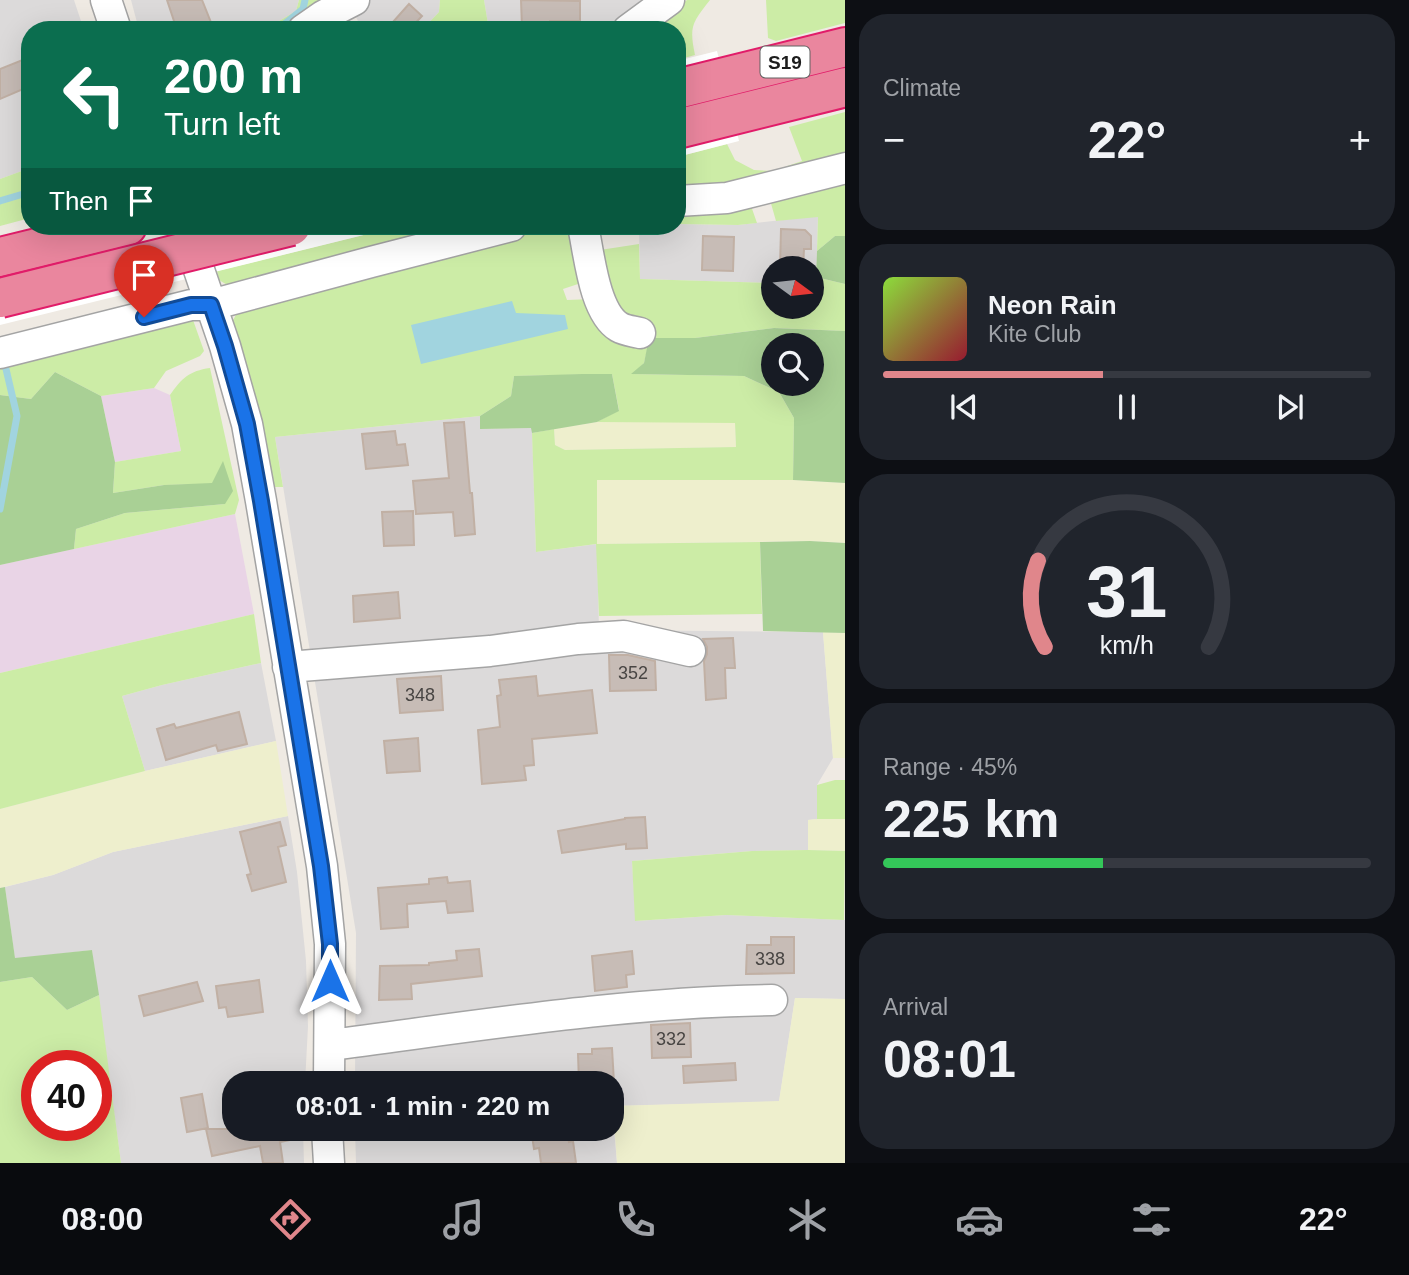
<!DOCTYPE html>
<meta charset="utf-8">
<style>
:root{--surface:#171b24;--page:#20242c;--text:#f1f3f6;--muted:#9ea1a6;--line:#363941;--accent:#e0868b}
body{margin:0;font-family:Arial,sans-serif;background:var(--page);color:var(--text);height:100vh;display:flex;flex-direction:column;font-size:26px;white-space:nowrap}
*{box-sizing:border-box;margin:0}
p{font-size:23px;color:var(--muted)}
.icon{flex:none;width:38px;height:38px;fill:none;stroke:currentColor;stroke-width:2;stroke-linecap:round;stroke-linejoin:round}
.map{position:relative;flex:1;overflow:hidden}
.drawer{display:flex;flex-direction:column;gap:14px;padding:14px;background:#0d0f14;width:564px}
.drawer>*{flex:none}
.guide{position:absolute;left:21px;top:21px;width:665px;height:214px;border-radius:28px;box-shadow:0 7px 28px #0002;background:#0b6e4f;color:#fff;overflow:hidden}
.needle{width:46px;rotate:105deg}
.controls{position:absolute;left:761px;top:256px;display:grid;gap:14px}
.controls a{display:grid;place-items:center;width:63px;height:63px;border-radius:50%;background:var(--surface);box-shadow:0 7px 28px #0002;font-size:35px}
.speed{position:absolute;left:21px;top:1050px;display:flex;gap:14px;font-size:35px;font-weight:700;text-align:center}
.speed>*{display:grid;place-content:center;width:91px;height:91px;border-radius:50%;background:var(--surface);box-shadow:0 7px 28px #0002;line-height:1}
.speed .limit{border:10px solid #d22;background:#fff;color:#111}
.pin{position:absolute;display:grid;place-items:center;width:60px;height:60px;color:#fff;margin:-72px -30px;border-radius:50% 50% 50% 0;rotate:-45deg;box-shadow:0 0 7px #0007}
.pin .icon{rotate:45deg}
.me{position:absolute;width:77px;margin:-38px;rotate:0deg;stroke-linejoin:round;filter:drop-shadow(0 0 5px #0008)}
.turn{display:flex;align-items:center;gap:24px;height:147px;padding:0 28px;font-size:32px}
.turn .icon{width:91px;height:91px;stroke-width:2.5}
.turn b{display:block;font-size:49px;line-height:60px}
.then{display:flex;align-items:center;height:66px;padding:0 28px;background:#0003;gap:14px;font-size:26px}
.big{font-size:52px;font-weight:700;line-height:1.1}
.drawer .card{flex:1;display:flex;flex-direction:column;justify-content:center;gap:10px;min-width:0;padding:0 24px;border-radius:28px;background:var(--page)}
.drawer .dial{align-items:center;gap:0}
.dial svg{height:182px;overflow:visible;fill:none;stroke:var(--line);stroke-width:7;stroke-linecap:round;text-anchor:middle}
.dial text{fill:var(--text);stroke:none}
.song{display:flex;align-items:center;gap:21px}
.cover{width:84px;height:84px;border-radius:10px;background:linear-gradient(135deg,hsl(90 70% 55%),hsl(350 70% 35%))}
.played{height:7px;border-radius:4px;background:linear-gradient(90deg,var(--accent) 45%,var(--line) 45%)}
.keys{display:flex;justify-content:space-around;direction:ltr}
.heat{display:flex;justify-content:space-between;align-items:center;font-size:38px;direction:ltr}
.charge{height:10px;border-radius:5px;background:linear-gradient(90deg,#34c759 45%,var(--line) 0)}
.trip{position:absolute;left:222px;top:1071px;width:402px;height:70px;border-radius:28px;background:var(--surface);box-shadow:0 7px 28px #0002;font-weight:700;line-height:70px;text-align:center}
.tab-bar{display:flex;height:112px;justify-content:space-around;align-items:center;background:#090b0e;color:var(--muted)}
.tab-bar .icon{width:49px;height:49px}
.tab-bar .active{color:var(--accent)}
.tab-bar b{font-size:32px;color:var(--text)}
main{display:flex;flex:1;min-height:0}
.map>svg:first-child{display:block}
.residential{fill:#dcdada}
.industrial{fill:#e9d4e6}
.farmland{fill:#eeefcd}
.grass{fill:#cceca6;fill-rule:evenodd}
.forest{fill:#a9d095;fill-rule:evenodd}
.water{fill:#a1d4df}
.pier{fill:#fff}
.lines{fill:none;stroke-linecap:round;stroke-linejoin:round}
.stream{stroke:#a1d4df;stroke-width:7}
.building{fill:#c7bcb6;stroke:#c1b0a4;stroke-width:2}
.minor-casing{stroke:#a4a4a4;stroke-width:33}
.highway-casing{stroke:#e11c69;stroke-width:42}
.minor{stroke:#fff;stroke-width:30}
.highway{stroke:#ea869e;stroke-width:38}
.highway-bridge-casing{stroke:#e11c69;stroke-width:42;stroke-linecap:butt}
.highway-bridge{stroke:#ea869e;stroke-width:38}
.route-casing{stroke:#114b97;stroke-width:18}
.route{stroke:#1a73e8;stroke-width:12}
.labels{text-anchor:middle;stroke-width:7;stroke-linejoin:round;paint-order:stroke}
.number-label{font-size:18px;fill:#484543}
.shield{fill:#fff;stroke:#616161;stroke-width:2}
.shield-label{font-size:19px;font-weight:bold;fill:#1d1d1d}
</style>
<main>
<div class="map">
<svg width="846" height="1163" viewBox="0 0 846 1163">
<rect width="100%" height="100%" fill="#efeae3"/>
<path class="residential" d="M0,0H74L84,30H30V168L0,179Z
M131,0H299L296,11L264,30H139Z
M366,0H440L439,12L422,30H362L351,6Z
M484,0H647L603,30H489Z
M818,216L816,285H812V268H774L773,283L640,279L639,226H677V224L738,225Z
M480,416L481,429L532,428L536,552L597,544L599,630L823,632L833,758L817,785V819L808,820V850L752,851L632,861L636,921L726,915L845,920V999L795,998L779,1102L613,1106L612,1083H355L356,933L275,437Z
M261,663L276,741L145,771L122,696L162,685Z
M288,816L297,872L306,961L308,1026L305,1083H234V1129H303L304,1163H121L92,950L15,959L5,887L53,875L113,852Z
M613,1118L617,1163H356L355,1129H612Z"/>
<path class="industrial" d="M154,388L170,395L181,451L115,462L101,396Z
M235,514L254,614L0,673V565Z"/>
<path class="farmland" d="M597,422H735L736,447L565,450L555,445L554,429Z
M597,480H793L845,483V543L810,541L597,544Z
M823,632L845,633V758H833Z
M276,741L288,816L113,852L53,875L0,888V809L145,771Z
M817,819H845V851L808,850V820Z
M795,998L845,999V1163H617L613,1106L779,1101Z"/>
<path class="grass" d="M299,0H334L306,15L285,30H264L296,11Z
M440,0H484L489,30H422L439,12Z
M687,0H710C692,23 689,26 695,55L677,60V30H642L659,22Z
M766,0H845V23L776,41L768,38Z
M845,112V159L782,177L677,192V157L727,144L735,160L754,170L773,171L802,161L789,127Z
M30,168V218L0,226V179Z
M845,178V236H835L817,251L818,217L776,221L770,200Z
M750,203L757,223L738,225L677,224V209Z
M400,226H478L229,286L219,280L217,271Z
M548,226H575L584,282L563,289L567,300L592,299L610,308L600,250L639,244L640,279L773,283L774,306H812V285L816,284V277L845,284V331L774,328L695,338H650L644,363L633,374L744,376L779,392L794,418L793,480H597V544L760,542L762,614L599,616L596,544L536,552L532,433L554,429L555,445L565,450L736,447L735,423L597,422L619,410L612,374L514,376L511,396L480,416L275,437L283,487H271L231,324L238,311L315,284Z
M593,226H639V228L599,233Z
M193,320L204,351L200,356L166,371L154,388L101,396L55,372L31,399L0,395V362Z
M210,368L239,500L235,514L74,549L76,529L125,513L225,504L212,484L164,485L113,493L115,462L181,451L170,395C182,378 189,371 210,368Z
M254,614L261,663L162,685L122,696L145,771L0,809V673Z
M835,780H845V819H817V785Z
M808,850L845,851L844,920L726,915L635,921L632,861L752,851Z
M32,977L67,1010L99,995L121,1163H0V982ZM37,1066H96V1125H37Z"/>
<path class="forest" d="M835,236H845V284L816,277L817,251Z
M774,328L845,331V483L793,480L794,418L779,392L744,376L631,374L644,363L649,338H695ZM774,345H812V383H774Z
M55,372L101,396L115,462L113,493L164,485L212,483L223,461L233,491L225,504L125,513L76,529L74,549L0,565V395L31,399Z
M582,374H612L619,411L597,422L532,433L531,428L480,429V416L511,396L514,376Z
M810,541L845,543V633L763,631L760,542Z
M5,887L15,958L92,950L99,995L67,1010L32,977L0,982V888Z"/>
<path class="water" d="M512,301L516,313L565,315L568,329L421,364L411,325Z"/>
<path class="pier" d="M717,51L727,93L677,105V61Z
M729,98L739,141L677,157V111Z
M215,226H400L0,325V279Z"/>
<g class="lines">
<path class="stream" d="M277,30L303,9L305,0
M0,201L30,192
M0,509L17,416L6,369"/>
</g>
<path class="building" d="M167,0H202L214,30H177Z
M521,0L580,1V21H550V27H522Z
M409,4L422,16L409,30H402L393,22Z
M25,59L30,71V86L0,99V69Z
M781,229L805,230L811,236V249H804L803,268H780Z
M703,236L734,237L733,271L702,270Z
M464,422L470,493H472L475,534L455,536L453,512L416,514L413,481L449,478L444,423Z
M395,431L397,445L405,444L408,465L366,469L362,434Z
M413,511L414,545L384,546L382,512Z
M398,592L400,618L354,622L353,596Z
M733,638L735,668H725L726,698L706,700L704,661L707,654V647L703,639Z
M609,655H628L655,661L656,690L610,691Z
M441,676L443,710L400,713L397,679Z
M536,676L538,696L592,690L597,733L532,739L534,765L524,766L526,780L482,784L478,730L500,727L497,696L501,695L499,680Z
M239,712L247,744L218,751L216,745L166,760L157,729L174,724L176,728Z
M418,738L420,771L387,773L384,741Z
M645,817L647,848L626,849V844L562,853L558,831L625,819V818Z
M280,822L286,845L278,847L286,882L252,891L247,875L251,874L240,832Z
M447,877L448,883L470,881L473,911L448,913L446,901L407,904L408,927L381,929L378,888L429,884V879Z
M771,937H794V973L746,974L747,945H771Z
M479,949L482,976L411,984L412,999L379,1000L380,966L429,965V963L457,960L456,951Z
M632,951L634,974L626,975L627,987L595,991L592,956Z
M259,980L263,1012L228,1017L226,1007L219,1008L216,986Z
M197,982L203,1001L144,1016L139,996Z
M690,1023L691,1057L652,1058L651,1025Z
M612,1048L614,1083H579L578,1054H592V1049Z
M735,1063L736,1080L684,1083L683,1066Z
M202,1094L208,1128L187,1132L181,1098Z
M206,1129H304L305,1137L280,1142L283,1163H263L260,1146L212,1156Z
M531,1129H566L569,1142L573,1141L576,1163H541L539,1148L534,1149Z"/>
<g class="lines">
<defs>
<path id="minor" d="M106,0L116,30
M303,30L323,16L354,0
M628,30L669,0
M677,201L727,198L846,168
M184,226L225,346L247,424L261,501L322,866L330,944L329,1083
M583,226C589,253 594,312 619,327C626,331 633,331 640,333
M0,353L191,305H211L371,262L511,226
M288,667L490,651L578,639L624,636L690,651
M330,1045C477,1026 623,1002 772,1000
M327,1129L329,1163"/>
<path id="highway" d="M677,89L846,47
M677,129L846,87
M0,257L127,226"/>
</defs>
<use href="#minor" class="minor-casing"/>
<use href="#highway" class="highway-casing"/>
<use href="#minor" class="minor"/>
<use href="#highway" class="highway"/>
<defs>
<path id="highway-bridge" d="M0,298L291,226"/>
</defs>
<use href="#highway-bridge" class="highway-bridge-casing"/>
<use href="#highway-bridge" class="highway-bridge"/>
</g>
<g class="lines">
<defs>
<path id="route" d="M144,317L191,305H211L225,346L247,424L261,501L321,866L330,944V981"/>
</defs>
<use href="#route" class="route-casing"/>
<use href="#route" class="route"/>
</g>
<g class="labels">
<g class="number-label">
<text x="633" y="679">352</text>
<text x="420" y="701">348</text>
<text x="770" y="965">338</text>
<text x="671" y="1045">332</text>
</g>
<rect class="shield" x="760.5" y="46.5" width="49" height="31" rx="5"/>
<g class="shield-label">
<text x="785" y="69">S19</text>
</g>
</g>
</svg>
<div class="controls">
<a><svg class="needle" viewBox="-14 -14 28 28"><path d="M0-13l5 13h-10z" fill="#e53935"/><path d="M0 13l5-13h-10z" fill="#9ea1a6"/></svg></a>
<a><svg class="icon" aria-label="search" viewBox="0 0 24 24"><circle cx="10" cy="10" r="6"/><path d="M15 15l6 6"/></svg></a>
</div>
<div class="speed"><div class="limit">40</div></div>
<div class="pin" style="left:144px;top:317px;background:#d93025"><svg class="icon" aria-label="arrive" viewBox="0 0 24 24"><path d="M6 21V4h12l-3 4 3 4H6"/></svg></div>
<svg class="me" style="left:330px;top:981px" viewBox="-20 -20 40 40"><path d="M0-17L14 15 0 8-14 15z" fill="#1a73e8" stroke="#fff" stroke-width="4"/></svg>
<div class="trip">08:01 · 1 min · 220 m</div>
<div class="guide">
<div class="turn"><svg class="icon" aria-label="left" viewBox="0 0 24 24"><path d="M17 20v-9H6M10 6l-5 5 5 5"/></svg><div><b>200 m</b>Turn left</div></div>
<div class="then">Then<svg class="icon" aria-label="arrive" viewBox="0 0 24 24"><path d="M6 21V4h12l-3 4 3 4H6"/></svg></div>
</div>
</div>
<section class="drawer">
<div class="card"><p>Climate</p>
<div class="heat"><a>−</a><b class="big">22°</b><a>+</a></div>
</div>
<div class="card">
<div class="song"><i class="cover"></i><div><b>Neon Rain</b><p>Kite Club</p></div></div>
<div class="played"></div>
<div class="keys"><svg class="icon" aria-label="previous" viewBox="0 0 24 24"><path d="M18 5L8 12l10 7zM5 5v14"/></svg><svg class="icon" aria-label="pause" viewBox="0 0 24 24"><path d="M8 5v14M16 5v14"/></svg><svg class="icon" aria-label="next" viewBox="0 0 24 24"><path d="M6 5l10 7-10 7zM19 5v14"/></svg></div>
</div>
<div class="card dial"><svg viewBox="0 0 100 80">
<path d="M14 69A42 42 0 1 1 86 69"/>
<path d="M14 69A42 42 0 0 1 11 31" stroke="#e0868b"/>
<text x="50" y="56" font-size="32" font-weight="700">31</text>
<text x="50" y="72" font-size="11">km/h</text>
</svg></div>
<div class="card"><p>Range · 45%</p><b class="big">225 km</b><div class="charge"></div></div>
<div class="card"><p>Arrival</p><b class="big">08:01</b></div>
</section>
</main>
<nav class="tab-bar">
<b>08:00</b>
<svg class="icon active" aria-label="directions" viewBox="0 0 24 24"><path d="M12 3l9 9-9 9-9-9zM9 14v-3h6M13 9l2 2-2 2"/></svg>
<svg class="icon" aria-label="music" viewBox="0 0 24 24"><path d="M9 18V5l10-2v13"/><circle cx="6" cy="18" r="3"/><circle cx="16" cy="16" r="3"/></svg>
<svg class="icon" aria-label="phone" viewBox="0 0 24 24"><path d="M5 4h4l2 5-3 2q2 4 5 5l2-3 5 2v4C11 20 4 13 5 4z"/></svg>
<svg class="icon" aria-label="climate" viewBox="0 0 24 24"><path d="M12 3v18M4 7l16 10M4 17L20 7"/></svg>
<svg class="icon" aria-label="car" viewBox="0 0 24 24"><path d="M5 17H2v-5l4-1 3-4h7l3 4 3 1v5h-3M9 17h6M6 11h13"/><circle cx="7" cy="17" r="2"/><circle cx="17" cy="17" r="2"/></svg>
<svg class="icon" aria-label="filters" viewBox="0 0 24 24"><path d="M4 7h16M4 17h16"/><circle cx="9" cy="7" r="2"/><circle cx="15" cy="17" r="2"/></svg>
<b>22°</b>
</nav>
